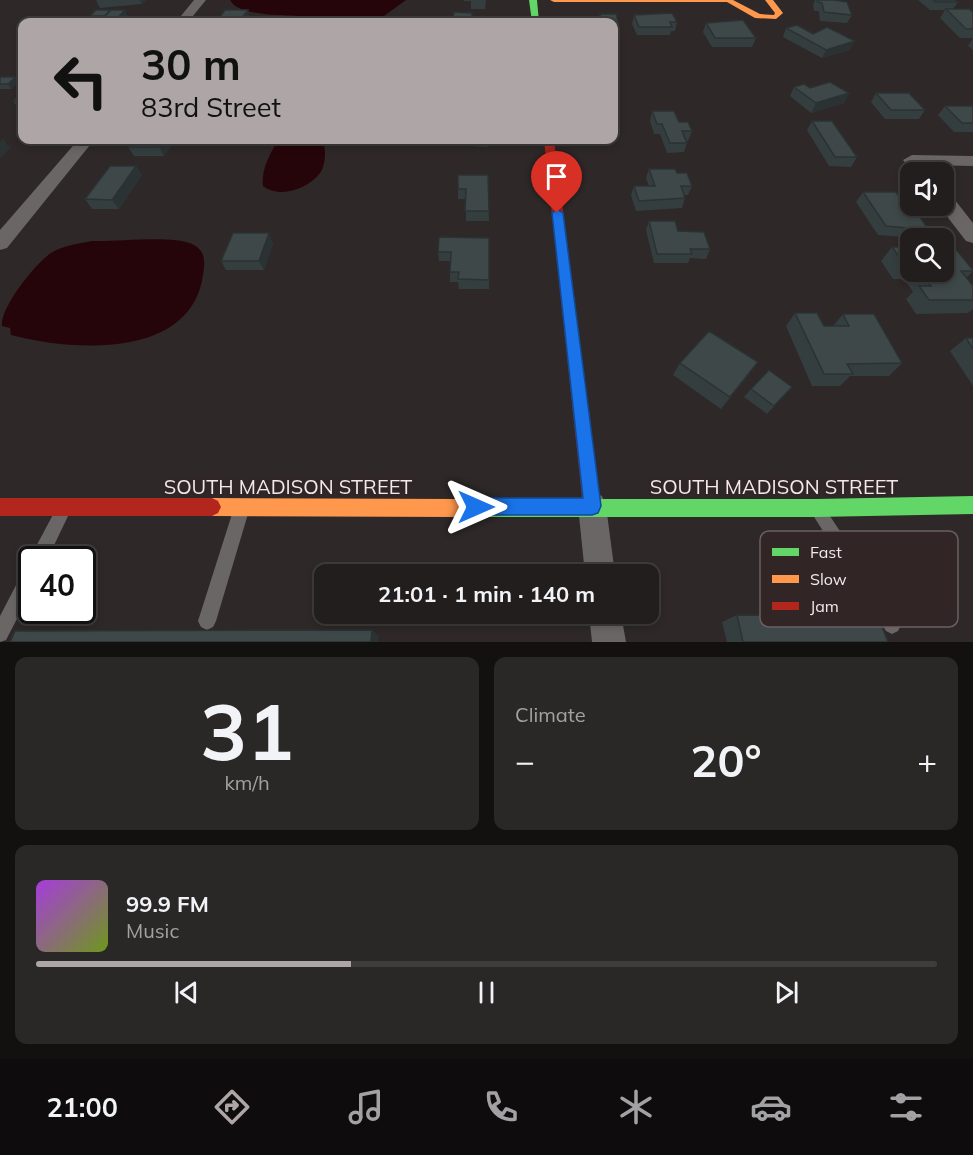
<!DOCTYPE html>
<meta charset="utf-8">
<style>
:root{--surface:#221e1e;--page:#2a2727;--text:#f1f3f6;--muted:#a2a2a4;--line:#3f3c3c;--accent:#ada5a6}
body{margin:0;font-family:Mulish,sans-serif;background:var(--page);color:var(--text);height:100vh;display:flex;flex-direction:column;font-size:22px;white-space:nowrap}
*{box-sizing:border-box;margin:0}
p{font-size:20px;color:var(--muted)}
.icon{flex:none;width:33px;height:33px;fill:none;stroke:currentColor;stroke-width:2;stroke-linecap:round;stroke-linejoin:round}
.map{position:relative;height:642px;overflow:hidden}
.drawer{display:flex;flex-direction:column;gap:15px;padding:15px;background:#131010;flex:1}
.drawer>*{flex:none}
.hud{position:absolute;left:18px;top:18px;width:600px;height:126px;border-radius:12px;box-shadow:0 3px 9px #0003,0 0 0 2px var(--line);background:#ada5a6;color:#111;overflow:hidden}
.tools{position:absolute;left:900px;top:162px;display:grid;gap:12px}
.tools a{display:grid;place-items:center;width:54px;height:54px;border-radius:12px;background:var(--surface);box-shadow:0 3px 9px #0003,0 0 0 2px var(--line);font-size:30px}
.speed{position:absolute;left:18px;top:546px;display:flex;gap:12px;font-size:30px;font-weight:700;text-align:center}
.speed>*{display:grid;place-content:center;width:78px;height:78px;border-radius:50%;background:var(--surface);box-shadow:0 3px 9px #0003,0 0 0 2px var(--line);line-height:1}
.speed .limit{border:3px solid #111;border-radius:9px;background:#fff;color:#111}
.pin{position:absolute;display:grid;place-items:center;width:51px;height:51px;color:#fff;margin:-62px -26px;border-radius:50% 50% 50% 0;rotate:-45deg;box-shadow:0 0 6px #0007}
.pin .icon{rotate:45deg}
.me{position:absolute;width:66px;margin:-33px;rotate:90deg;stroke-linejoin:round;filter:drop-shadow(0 0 4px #0008)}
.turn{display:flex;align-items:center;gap:21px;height:126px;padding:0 24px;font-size:27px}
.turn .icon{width:78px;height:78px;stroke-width:2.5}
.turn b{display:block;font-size:42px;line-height:51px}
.big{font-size:45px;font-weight:700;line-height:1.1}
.drawer .tile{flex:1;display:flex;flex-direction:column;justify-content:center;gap:9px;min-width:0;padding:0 21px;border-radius:12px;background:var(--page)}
.drawer .dial{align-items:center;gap:0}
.dial b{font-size:78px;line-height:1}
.song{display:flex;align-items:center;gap:18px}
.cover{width:72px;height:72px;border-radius:9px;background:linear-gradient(135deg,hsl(280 70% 55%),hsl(80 70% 35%))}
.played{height:6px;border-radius:3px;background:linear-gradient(90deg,var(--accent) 35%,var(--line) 35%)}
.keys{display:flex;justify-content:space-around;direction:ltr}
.heat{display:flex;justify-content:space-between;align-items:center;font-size:33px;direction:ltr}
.drawer .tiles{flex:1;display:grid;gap:15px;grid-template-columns:1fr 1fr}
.tile:last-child{grid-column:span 2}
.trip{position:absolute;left:314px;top:564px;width:345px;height:60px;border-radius:12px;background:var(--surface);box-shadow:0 3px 9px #0003,0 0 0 2px var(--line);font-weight:700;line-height:60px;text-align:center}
.tabs{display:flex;height:96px;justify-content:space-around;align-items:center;background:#0e0c0c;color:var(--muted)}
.tabs .icon{width:42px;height:42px}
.tabs .selected{color:var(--accent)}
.tabs b{font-size:27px;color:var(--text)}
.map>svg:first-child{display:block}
.water{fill:#26050a}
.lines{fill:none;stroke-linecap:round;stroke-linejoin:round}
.lane{fill:#6a6666;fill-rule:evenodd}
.street{fill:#6a6666;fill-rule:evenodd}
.fast{fill:#63d668;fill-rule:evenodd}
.slow{fill:#ff974d;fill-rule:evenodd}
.jam{fill:#b3261e;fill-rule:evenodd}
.wall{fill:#353e3f}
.shaded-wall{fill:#2b3233}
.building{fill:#3e4849;stroke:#2b3233;stroke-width:1.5}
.route{fill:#1a73e8;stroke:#114b97;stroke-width:1.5}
.labels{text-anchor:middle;stroke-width:4.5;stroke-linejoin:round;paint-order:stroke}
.near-street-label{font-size:20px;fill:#f1e9ea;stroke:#312526}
.key{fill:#312526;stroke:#6b6061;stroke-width:1.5}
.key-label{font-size:16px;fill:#f1e9ea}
</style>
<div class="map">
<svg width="973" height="642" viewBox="0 0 973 642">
<rect width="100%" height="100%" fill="#2e2828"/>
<path class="water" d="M230,0H406L384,16L381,22H299L309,17C290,14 239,18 230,0Z
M278,140H323C326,149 326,165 320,173C308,189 280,199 263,186C261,169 270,154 278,140Z
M92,241C117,242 172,235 192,244C206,251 205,261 203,275C191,360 71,351 11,335L10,328L2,326C0,307 36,263 51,253C64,245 77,244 92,241Z"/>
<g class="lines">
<path class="lane" d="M61,506L66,509L69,514L47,560H32V564L30,560L32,554L56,509Z
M240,506L245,509L248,514L216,621L213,627L207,630L201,627L198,621L232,514L235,509Z
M821,507L826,510L898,619L901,625L898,631L892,634L886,631L816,520L813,515L816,510Z
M32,564V590L6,640L0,642V616L26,566Z"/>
<path class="street" d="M194,0H206L188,22H176Z
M78,140H94L7,248L0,250V230Z
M912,155L973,156V166L926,165L930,172H913L903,160Z
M944,193L951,195L973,223V243L966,241L939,206H944Z
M592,492L602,496L606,506L615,574H585L578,506L582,496Z
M589,614H621L626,642H592Z"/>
<path class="fast" d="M529,0H537L539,22H532Z
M973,496V514L816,517H457L451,514L448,508L451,502L457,499H816Z"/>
<path class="slow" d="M550,0H733L760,14L774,15L775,13L765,0H773L783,13L776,19L755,18L727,2H554Z
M212,498L457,499L463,502L466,508L463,514L457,517L212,516L206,513L203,507L206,501Z"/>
<path class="jam" d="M544,140H554L601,506L598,512L592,515L586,512L583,506Z
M0,498H212L218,501L221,507L218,513L212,516H0Z"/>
</g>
<path class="wall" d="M96,0H146L142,4L100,8Z
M464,0H486L485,9H471V1H464Z
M815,0H834L852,15L847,23L820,21L819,11H814L813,5Z
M918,0H955L958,2L953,9L973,12V50L968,46L973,38H960L940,18L945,10H930Z
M125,10L129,19H92L90,16Z
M600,14L619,24L618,33L614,32V22L598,21Z
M634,15L677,22L675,31H671L670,35H637L632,24Z
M706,23L756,38L752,47H712L703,32Z
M786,28L813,34L850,50L822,58L783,37Z
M0,77L19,82L11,89H0Z
M794,87L810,88L849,93L844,103L811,113L790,96Z
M22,92V110H20L13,101Z
M876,93L925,110L919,119H885L871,102Z
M945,106H973V132H954L938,115Z
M652,111L679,122L692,131L688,141H686L687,143L684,152L667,153L660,134H654L650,121Z
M812,121L857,157L851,167L829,166L807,130Z
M134,140H175L164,156H134L128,147Z
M454,140H489L488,147L454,145Z
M136,166L142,175L119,209H92L85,199Z
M649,169L677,173L692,186L688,195H684L685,198L682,208L636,211L631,195L634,186H649L646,178Z
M488,175L489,221H466V199H458V189Z
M863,192L912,213L929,230L921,238L878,235L856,202Z
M649,221L678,231L710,249L706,259L690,258L688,263H654L646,230Z
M489,238V289H459L458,282H450V272L451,261H439L438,252Z
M273,243L264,270H226L221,261Z
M892,247H910V272H944L973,270V271L966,278L973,286V309L968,313L916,314L906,299L913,292L904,279H893L881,261Z
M795,313L824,326H833L843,314L902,363L889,376H850L840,386H812L786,326Z
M966,338H973V386L950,351Z
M680,363L749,375L721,409L673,375Z
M792,387L767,414L744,397L751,389Z
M737,615L888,642H727L722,622Z"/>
<path class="shaded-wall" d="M140,0H146L142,4Z
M125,10L129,19L126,22H114Z
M248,10L250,19L248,22H239Z
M855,41L850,50L822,58L826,50Z
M16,77L19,82L11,89L8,84Z
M849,93L844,103L811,113L816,103Z
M3,138L10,148L0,159V141Z
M164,140H175L164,156L159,147Z
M136,166L142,175L119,209L112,200Z
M269,233L273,243L264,270L259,261Z
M758,362L749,375L721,409L730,397Z
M372,630L379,636L378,642H371Z"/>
<path class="building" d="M817,0H834L847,2L852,15L824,12L822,3L818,2Z
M933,0H955L958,2H935Z
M946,9H969L973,12V29H966Z
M96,10H111L105,16H90Z
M110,10H125L114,22H89L94,18L104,17Z
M225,10H248L239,22H216Z
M454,12L472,13V22H452Z
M672,13L677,22H670L672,27H639L634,15Z
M600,14H616L619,24H614V22H584V21H602Z
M743,20L756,38H715L706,23Z
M797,25L813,34L827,27L855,41L826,50L786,28Z
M0,77H16L8,84H0Z
M830,82L849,93L816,103L794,87L804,84L810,88Z
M22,92V101H13Z
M876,93H909L925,110H891Z
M945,106H973V123H962Z
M652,111H674L679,122H688L692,131H682L687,143H670L662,124H657Z
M812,121H832L857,157H835Z
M134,140H164L159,147H128Z
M110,166H136L112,200L85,199Z
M649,169H675L677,173H687L692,186H681L685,198L639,201L634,186H655Z
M458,175H488L489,211H465L466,189H458Z
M863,192H896L912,213H917L929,230L886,226Z
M649,221H675L678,231L704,232L710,249H690L692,254H657Z
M233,233H269L259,261H221Z
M439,237L489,238V280L458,279L459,272H450L451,252H438Z
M892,247H910V265H905Z
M944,247H954L973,270V271H961L973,286V300H929L919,286H931L921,272H944Z
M795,313H817L824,326H849L843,314H874L902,363L847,364L853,374H824Z
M709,331L758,362L730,397L680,363Z
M966,338H973V349Z
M769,370L792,387L774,406L751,389Z
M737,615L878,616L888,642H743Z
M372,630L371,642H10L15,631Z"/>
<path class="route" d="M557,209L563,213L601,506L598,513L592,515H476L469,513L467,507L469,500L476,498H583L552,213Z"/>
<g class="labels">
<g class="near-street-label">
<text x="288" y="494">SOUTH MADISON STREET</text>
<text x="774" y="494">SOUTH MADISON STREET</text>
</g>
</g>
<rect x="760" y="531" width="198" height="96" rx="9" class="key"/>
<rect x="772" y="548" width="27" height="8" fill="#63d668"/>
<rect x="772" y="575" width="27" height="8" fill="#ff974d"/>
<rect x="772" y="602" width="27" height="8" fill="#b3261e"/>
<g class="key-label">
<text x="810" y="558">Fast</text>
<text x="810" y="585">Slow</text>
<text x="810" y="612">Jam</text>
</g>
</svg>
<div class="tools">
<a><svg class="icon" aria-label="sound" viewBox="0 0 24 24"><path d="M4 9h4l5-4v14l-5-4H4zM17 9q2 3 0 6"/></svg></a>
<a><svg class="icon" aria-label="search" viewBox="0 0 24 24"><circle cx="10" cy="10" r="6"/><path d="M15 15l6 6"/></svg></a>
</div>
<div class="speed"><div class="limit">40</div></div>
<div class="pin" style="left:557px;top:213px;background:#d93025"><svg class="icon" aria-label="arrive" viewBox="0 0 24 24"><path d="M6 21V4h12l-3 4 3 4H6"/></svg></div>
<svg class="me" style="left:476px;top:507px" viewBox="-20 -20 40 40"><path d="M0-17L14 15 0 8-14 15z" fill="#1a73e8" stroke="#fff" stroke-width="4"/></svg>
<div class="trip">21:01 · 1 min · 140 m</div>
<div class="hud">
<div class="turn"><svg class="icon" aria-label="left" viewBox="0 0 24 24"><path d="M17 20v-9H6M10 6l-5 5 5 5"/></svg><div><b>30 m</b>83rd Street</div></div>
</div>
</div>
<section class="drawer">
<div class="tiles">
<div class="tile dial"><b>31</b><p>km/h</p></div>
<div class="tile"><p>Climate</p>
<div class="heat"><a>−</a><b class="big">20°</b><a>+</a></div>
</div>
<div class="tile">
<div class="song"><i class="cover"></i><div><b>99.9 FM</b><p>Music</p></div></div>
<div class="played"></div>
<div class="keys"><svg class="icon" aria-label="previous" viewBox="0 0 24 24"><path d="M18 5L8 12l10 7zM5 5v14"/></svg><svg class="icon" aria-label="pause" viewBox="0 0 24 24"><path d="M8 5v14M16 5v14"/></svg><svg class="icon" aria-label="next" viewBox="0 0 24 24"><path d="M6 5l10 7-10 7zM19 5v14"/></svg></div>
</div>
</div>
</section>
<nav class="tabs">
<b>21:00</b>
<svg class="icon selected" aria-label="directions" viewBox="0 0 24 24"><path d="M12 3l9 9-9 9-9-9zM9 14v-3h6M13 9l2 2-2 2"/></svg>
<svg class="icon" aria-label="music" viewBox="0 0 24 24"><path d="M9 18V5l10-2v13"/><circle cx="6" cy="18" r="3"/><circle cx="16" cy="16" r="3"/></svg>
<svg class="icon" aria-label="phone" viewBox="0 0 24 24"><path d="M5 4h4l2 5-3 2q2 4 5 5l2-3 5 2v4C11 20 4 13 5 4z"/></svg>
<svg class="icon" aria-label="climate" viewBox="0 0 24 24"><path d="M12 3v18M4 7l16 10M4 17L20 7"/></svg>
<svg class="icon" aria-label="car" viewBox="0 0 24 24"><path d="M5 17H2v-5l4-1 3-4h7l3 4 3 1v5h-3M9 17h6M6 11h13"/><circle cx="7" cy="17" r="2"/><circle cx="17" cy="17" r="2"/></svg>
<svg class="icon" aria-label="filters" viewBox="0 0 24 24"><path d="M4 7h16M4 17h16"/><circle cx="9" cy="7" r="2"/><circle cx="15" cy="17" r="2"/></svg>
</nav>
